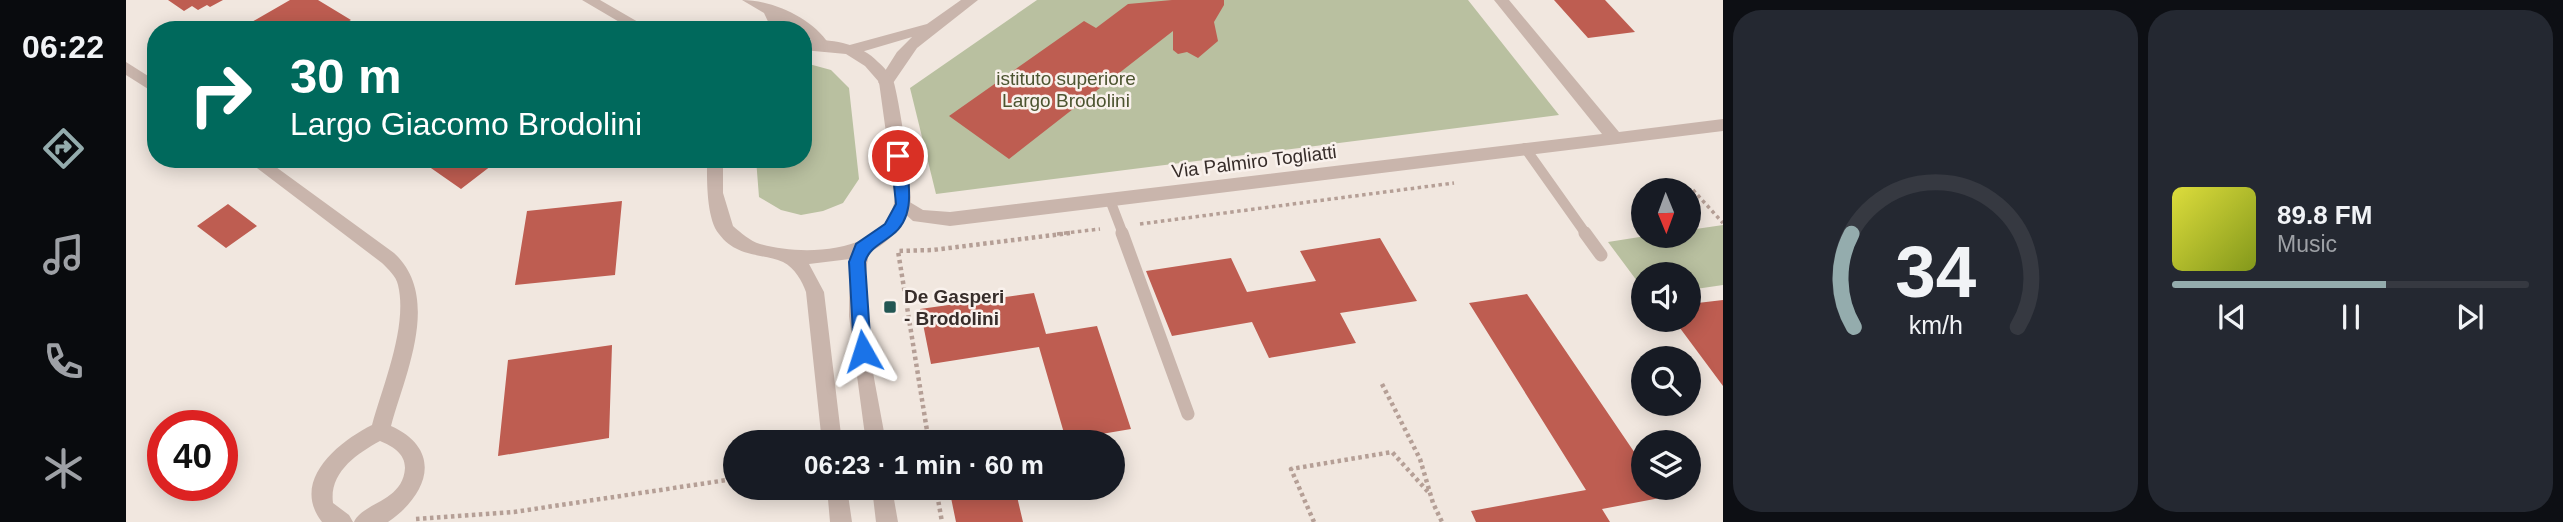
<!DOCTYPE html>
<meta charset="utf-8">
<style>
:root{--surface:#171b24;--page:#242831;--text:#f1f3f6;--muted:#9ea1a6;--line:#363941;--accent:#94acad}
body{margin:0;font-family:Arial,sans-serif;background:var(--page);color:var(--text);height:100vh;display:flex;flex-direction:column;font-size:26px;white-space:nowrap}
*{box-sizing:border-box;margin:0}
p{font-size:23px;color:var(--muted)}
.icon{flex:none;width:38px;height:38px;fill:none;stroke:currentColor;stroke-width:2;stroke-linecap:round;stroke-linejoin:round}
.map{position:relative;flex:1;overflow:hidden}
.side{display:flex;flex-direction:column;gap:10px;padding:10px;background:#0d0f14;width:840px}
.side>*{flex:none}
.hud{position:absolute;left:21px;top:21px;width:665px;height:147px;border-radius:28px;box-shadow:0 4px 18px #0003;background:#00695c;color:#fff;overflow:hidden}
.needle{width:46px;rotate:179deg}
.tools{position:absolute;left:1505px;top:178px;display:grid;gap:14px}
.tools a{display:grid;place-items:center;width:70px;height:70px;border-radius:50%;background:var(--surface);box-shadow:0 4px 18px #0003;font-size:35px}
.speed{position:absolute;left:21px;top:410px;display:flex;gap:14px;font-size:35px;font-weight:700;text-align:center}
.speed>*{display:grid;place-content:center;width:91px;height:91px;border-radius:50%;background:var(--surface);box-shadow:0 4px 18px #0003;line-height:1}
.speed .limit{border:10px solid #d22;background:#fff;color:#111}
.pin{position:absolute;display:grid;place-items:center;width:60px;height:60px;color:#fff;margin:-30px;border:4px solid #fff;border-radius:50%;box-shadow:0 2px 7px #0007}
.me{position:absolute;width:77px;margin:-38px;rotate:354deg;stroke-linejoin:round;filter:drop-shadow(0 0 5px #0008)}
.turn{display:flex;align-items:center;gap:24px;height:147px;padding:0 28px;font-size:32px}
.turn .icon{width:91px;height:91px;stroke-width:2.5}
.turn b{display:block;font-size:49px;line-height:60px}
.side .tile{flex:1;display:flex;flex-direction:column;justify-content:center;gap:10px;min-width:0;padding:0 24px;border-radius:28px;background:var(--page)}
.side .dial{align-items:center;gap:0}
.dial svg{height:182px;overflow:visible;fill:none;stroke:var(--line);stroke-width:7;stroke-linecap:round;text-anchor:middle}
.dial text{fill:var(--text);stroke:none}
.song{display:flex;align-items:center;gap:21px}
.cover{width:84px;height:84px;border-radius:10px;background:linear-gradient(135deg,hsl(60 70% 55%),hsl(70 70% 35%))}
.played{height:7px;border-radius:4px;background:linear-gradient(90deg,var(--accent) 60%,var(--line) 60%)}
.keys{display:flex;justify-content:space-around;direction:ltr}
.side .tiles{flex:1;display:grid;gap:10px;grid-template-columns:repeat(2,1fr)}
.trip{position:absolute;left:597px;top:430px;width:402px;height:70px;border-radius:35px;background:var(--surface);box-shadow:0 4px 18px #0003;font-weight:800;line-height:70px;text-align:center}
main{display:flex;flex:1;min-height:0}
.tabs{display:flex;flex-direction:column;width:126px;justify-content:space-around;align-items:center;background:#090b0e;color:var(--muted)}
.tabs .icon{width:49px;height:49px}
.tabs .on{color:var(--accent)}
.tabs b{font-size:32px;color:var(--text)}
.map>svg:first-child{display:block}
.green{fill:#b9c0a0}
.building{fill:#be5d51}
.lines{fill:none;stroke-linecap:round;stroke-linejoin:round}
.path-far1{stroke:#b59f96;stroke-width:3.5;stroke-dasharray:3.5 3.5;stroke-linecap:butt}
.path{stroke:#b59f96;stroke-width:4.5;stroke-dasharray:3.5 3.5;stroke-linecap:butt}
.service-far1{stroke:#c9b5ac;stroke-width:10}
.service{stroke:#c9b5ac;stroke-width:13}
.minor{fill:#c9b5ac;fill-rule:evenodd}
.tertiary{fill:#c9b5ac;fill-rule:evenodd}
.route{fill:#1a73e8;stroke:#114b97;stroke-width:2}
.poi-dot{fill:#225653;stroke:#f9f1ec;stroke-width:2.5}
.labels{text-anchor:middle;stroke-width:5;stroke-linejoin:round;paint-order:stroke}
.park-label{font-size:19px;fill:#4c5430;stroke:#f9f1ec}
.street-label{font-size:19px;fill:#372d2a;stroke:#f9f1ec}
.poi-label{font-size:19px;font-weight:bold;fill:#372d2a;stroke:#f9f1ec;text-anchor:start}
</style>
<main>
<nav class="tabs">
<b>06:22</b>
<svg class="icon on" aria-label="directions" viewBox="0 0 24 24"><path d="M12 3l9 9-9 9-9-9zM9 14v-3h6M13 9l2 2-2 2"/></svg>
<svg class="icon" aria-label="music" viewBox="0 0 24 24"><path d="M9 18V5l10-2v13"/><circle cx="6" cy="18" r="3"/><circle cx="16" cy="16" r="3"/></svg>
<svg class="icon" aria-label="phone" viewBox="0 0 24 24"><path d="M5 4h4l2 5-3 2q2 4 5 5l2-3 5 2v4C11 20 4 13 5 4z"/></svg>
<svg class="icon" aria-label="climate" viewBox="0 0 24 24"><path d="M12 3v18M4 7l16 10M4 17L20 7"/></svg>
</nav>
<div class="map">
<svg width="1597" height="522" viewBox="0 0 1597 522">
<rect width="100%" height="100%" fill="#f1e7df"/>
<path class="green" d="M911,0H1342L1433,115L810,194L784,88Z
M683,64L705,70L723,88L733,179L717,203L697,211L675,215L655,210L633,197L630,159H677V65Z
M1597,225V285L1563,290V275H1517V289L1482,242L1520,236H1563V230Z"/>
<path class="building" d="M42,0H97L84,7L81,5L72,10L66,6L58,11Z
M164,0H192L225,20L209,30H112Z
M1046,0H1098V5L1088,22L1092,41L1072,58L1061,52L1052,54L1047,50V31L883,159L823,116L958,21L970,28L1002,4Z
M1428,0H1479L1509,32L1462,38Z
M292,159H374L335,189Z
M496,201L489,275L389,285L401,211Z
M102,204L131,226L100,248L71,226Z
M1254,238L1291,301L1214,313L1230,343L1143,358L1126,322L1046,336L1020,271L1105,258L1121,292L1190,281L1174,251Z
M908,293L920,334L971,326L1005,429L940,440L913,347L805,364L794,309Z
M1401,294L1517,465V488H1533L1539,497L1476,509L1484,522H1350L1345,511L1460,490L1343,303Z
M1597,300V386L1548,320H1563V304Z
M486,345L483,438L372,456L382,360Z
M823,488H889L897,522H830Z"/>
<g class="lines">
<path class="path-far1" d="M1567,190L1597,223
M1014,224L1328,183
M931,234L974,229"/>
<path class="path" d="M1256,384L1294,459L1307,503L1316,522
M803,443L772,251L807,250L944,233
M810,488L816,522
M290,519L388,512L601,480
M1188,522L1165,469L1266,452L1304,494"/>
<path class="service-far1" d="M1399,148L1460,234
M984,200L997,234"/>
<path class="service" d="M996,233L1062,414
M1459,233L1475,255"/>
<path class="minor" d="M616,0C647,0 686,18 703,44L696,49L691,47L677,30L656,21L660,30H646L638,13Z
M835,0H852L791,48L765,86H755L752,82L771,52L786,37L725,55L718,50L720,46L801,24Z
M1368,0H1383L1493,132L1597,119V131L824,226L787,221L769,205L771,200L777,198L797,210L824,212L1476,134Z
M0,62L30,81V94L0,75Z
M119,159H139L268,253C316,297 279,374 265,426C318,450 302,495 262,522H228C237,502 277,502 279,468C279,453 266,446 254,441C230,454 203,473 207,503L223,515L227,522H196C164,481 212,442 246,425C257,385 282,326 272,285C270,276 262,269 256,263Z"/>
<path class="tertiary" d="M456,0H474L526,30H507Z
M677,40C703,39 733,42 752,62C758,67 765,75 768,83C773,100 788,192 784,205C779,225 762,244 743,252C731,314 750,382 760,443H740L723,316L724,259L683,264L698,292L716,443H696L680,292C676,281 669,268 657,262C636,253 611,258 593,234C580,218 581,179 581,159H597V193L607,226C615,233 624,241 634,244C675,256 762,255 769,198L753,82L739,66L720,54L677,50Z
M701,488H721L726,522H704Z
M746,488H766L772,522H750Z"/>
</g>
<path class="route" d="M772,151L780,156C782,183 791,216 766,235C755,244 743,248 739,262L745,351L743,356L737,358L731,356L728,351L723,262L730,244L759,224L770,204L765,156Z"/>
<rect class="poi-dot" x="757" y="300" width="14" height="14" rx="3.5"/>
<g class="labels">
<g class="park-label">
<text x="940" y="85">istituto superiore<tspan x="940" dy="22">Largo Brodolini</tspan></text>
</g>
<g class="street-label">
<text transform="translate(1128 161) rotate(-7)" y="7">Via Palmiro Togliatti</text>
</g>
<g class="poi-label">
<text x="778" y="303">De Gasperi<tspan x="778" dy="22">- Brodolini</tspan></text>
</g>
</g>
</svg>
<div class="tools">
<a><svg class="needle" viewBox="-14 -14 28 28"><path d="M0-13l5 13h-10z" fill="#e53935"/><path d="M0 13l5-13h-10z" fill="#9ea1a6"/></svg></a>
<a><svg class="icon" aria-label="sound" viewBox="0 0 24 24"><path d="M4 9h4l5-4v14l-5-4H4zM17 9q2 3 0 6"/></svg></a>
<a><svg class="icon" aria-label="search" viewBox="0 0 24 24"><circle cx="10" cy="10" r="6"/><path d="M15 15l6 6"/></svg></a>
<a><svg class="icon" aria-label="layers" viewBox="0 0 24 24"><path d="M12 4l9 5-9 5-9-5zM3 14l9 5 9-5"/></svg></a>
</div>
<div class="speed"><div class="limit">40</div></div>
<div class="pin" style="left:772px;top:156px;background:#d93025"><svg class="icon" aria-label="arrive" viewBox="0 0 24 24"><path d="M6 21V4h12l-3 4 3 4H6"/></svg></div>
<svg class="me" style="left:737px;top:351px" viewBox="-20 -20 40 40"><path d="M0-17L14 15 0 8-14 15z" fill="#1a73e8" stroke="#fff" stroke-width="4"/></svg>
<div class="trip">06:23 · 1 min · 60 m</div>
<div class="hud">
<div class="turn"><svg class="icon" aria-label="right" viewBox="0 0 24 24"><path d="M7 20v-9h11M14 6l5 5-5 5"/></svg><div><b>30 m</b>Largo Giacomo Brodolini</div></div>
</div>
</div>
<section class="side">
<div class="tiles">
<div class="tile dial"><svg viewBox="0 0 100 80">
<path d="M14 69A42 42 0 1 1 86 69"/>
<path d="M14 69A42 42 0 0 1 13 28" stroke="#94acad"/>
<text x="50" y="56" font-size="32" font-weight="700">34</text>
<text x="50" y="72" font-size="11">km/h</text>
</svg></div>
<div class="tile">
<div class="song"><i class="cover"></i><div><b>89.8 FM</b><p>Music</p></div></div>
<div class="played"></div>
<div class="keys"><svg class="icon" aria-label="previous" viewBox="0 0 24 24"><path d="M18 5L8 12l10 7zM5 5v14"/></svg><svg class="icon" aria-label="pause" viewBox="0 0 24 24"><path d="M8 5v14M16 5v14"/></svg><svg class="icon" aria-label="next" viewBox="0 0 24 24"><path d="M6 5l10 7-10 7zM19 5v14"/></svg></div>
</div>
</div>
</section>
</main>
